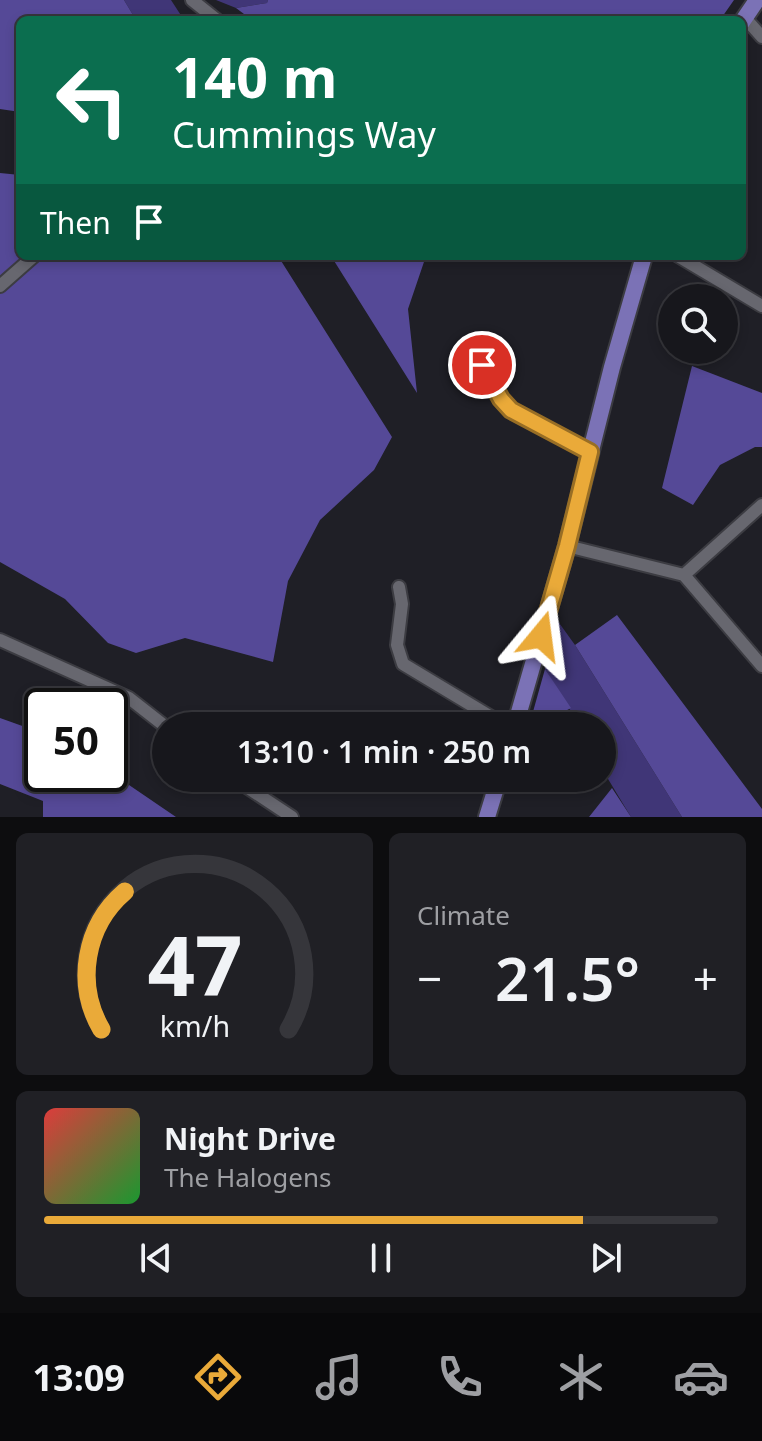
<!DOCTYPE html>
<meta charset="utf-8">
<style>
:root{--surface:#17171c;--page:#202025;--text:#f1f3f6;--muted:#9e9fa3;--line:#36363b;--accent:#eaaa39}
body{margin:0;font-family:"Noto Sans",sans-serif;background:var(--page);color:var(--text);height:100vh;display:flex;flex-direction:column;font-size:30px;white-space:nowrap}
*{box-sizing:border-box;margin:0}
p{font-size:26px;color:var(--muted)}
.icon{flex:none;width:44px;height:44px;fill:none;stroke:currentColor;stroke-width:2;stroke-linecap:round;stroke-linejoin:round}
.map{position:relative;height:817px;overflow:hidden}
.details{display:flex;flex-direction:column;gap:16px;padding:16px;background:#0d0d0f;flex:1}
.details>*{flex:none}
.banner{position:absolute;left:16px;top:16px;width:730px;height:244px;border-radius:12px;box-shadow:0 4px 12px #0003,0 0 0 2px var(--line);background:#0b6e4f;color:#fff;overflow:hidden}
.tools{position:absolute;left:658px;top:284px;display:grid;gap:16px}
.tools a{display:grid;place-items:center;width:80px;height:80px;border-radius:50%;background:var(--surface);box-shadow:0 4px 12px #0003,0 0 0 2px var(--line);font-size:40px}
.speed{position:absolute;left:24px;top:688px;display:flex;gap:16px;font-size:40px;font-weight:700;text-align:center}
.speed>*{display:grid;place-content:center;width:104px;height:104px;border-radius:50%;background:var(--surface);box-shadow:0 4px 12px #0003,0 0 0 2px var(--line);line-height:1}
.speed .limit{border:4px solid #111;border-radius:12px;background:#fff;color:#111}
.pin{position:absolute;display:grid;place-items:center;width:68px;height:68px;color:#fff;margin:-34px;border:4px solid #fff;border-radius:50%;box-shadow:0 2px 8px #0007}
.me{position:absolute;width:88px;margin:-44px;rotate:16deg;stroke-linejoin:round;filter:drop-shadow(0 0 6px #0008)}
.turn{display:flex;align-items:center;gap:28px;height:168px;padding:0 24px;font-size:36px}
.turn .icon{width:104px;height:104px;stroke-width:2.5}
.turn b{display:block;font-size:56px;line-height:68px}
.then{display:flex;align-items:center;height:76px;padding:0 24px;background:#0003;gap:16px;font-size:30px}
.big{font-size:60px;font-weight:600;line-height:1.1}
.details .tile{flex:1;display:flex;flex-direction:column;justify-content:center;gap:12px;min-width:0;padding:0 28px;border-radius:12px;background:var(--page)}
.details .dial{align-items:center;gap:0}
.dial svg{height:208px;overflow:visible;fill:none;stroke:var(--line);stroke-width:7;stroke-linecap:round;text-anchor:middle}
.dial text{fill:var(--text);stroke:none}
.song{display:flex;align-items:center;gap:24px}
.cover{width:96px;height:96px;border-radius:12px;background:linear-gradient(135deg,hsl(0 70% 55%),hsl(130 70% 35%))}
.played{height:8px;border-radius:4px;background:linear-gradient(90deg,var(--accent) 80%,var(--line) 80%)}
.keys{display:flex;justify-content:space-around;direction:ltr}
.heat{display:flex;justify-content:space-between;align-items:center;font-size:44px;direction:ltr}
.details .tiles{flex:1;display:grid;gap:16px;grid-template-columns:1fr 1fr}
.tile:last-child{grid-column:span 2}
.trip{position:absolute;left:152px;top:712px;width:464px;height:80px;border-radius:40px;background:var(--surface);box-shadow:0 4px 12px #0003,0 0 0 2px var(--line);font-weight:600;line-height:80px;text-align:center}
.menu{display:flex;height:128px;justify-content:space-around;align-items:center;background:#09090b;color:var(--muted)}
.menu .icon{width:56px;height:56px}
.menu .active{color:var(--accent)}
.menu b{font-size:36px;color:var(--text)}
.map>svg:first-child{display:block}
.green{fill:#403677}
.forest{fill:#554997}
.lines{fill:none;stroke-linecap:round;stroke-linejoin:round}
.minor-casing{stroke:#3c3c42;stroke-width:16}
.major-casing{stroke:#3c3c42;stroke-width:20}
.minor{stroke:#67676f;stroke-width:12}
.major{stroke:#7b72b6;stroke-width:16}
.route-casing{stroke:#986e25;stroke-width:20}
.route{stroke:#eaaa39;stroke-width:14}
</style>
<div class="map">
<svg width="762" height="817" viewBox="0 0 762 817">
<rect width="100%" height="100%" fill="#1f1f26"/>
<path class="green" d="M124,0H171L184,20H136Z
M216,0H268L267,3L236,8Z
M557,620L575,645L682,817H631L602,769V726H580L545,669Z"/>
<path class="forest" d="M0,0H124L136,20H20V112L0,109Z
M268,0H734L720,20H252L236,8L267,3Z
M0,173L20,175V256H278L392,437L374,470L320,520L288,581L273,662L185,638L136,653L108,643L65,599L0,562Z
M331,256H426L408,309L417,393Z
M692,366L762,393V447H755L720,465L693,505L662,488Z
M617,615L762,809V817H682L575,645Z
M545,669L571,708L537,726H529Z
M0,718L42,733V774L110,772L176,817H43V801L0,784Z
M612,788L631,817H589Z"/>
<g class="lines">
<defs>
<path id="minor" d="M192,0L217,20
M745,18L762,37
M678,256L762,306
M0,286L34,256
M482,365L501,399L511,410L590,452
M567,546L684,575L762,666
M684,575L762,505
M399,587L402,604L397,645L403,664L506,726
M0,640L129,698L166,727
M233,778L292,817"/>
<path id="major" d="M742,22L757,0
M515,726L567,546L612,367L644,256
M487,817L499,778"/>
</defs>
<use href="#minor" class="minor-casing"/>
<use href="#major" class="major-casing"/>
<use href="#minor" class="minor"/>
<use href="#major" class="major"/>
</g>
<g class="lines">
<defs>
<path id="route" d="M482,365L501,399L511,410L590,452L567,546L541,636"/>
</defs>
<use href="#route" class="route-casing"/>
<use href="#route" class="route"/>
</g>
</svg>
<div class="tools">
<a><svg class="icon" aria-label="search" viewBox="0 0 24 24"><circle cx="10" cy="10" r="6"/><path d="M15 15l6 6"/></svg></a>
</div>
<div class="speed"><div class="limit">50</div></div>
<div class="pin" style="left:482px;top:365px;background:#d93025"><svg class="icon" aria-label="arrive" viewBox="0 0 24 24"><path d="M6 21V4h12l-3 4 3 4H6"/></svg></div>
<svg class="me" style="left:541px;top:636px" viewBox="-20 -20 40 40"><path d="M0-17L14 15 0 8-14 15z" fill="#eaaa39" stroke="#fff" stroke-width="4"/></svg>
<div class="trip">13:10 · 1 min · 250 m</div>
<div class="banner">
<div class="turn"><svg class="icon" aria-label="left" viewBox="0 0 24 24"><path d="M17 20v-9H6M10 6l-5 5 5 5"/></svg><div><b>140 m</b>Cummings Way</div></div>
<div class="then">Then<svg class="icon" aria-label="arrive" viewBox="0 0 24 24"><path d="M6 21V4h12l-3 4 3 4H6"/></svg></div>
</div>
</div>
<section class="details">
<div class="tiles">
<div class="tile dial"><svg viewBox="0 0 100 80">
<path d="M14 69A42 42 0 1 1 86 69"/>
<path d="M14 69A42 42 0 0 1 23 16" stroke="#eaaa39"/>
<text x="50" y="56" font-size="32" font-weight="700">47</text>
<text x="50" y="72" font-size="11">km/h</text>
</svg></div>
<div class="tile"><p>Climate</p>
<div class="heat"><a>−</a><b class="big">21.5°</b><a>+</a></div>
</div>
<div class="tile">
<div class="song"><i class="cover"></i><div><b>Night Drive</b><p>The Halogens</p></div></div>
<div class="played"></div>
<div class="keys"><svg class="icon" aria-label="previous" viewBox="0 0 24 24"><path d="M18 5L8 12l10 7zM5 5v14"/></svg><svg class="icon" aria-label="pause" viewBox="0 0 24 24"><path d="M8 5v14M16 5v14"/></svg><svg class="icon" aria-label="next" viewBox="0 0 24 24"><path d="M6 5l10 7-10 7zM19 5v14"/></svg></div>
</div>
</div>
</section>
<nav class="menu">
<b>13:09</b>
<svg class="icon active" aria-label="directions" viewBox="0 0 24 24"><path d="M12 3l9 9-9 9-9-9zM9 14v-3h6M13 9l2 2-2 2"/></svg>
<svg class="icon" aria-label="music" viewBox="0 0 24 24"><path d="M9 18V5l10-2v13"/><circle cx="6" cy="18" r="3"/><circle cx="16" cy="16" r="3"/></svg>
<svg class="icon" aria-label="phone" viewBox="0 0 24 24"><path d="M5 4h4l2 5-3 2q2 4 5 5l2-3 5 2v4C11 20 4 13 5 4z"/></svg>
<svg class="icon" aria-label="climate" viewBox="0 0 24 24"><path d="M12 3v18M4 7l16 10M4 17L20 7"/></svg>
<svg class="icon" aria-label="car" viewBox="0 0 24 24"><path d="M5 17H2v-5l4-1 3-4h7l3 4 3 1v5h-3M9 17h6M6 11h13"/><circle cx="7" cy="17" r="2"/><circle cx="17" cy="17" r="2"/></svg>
</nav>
